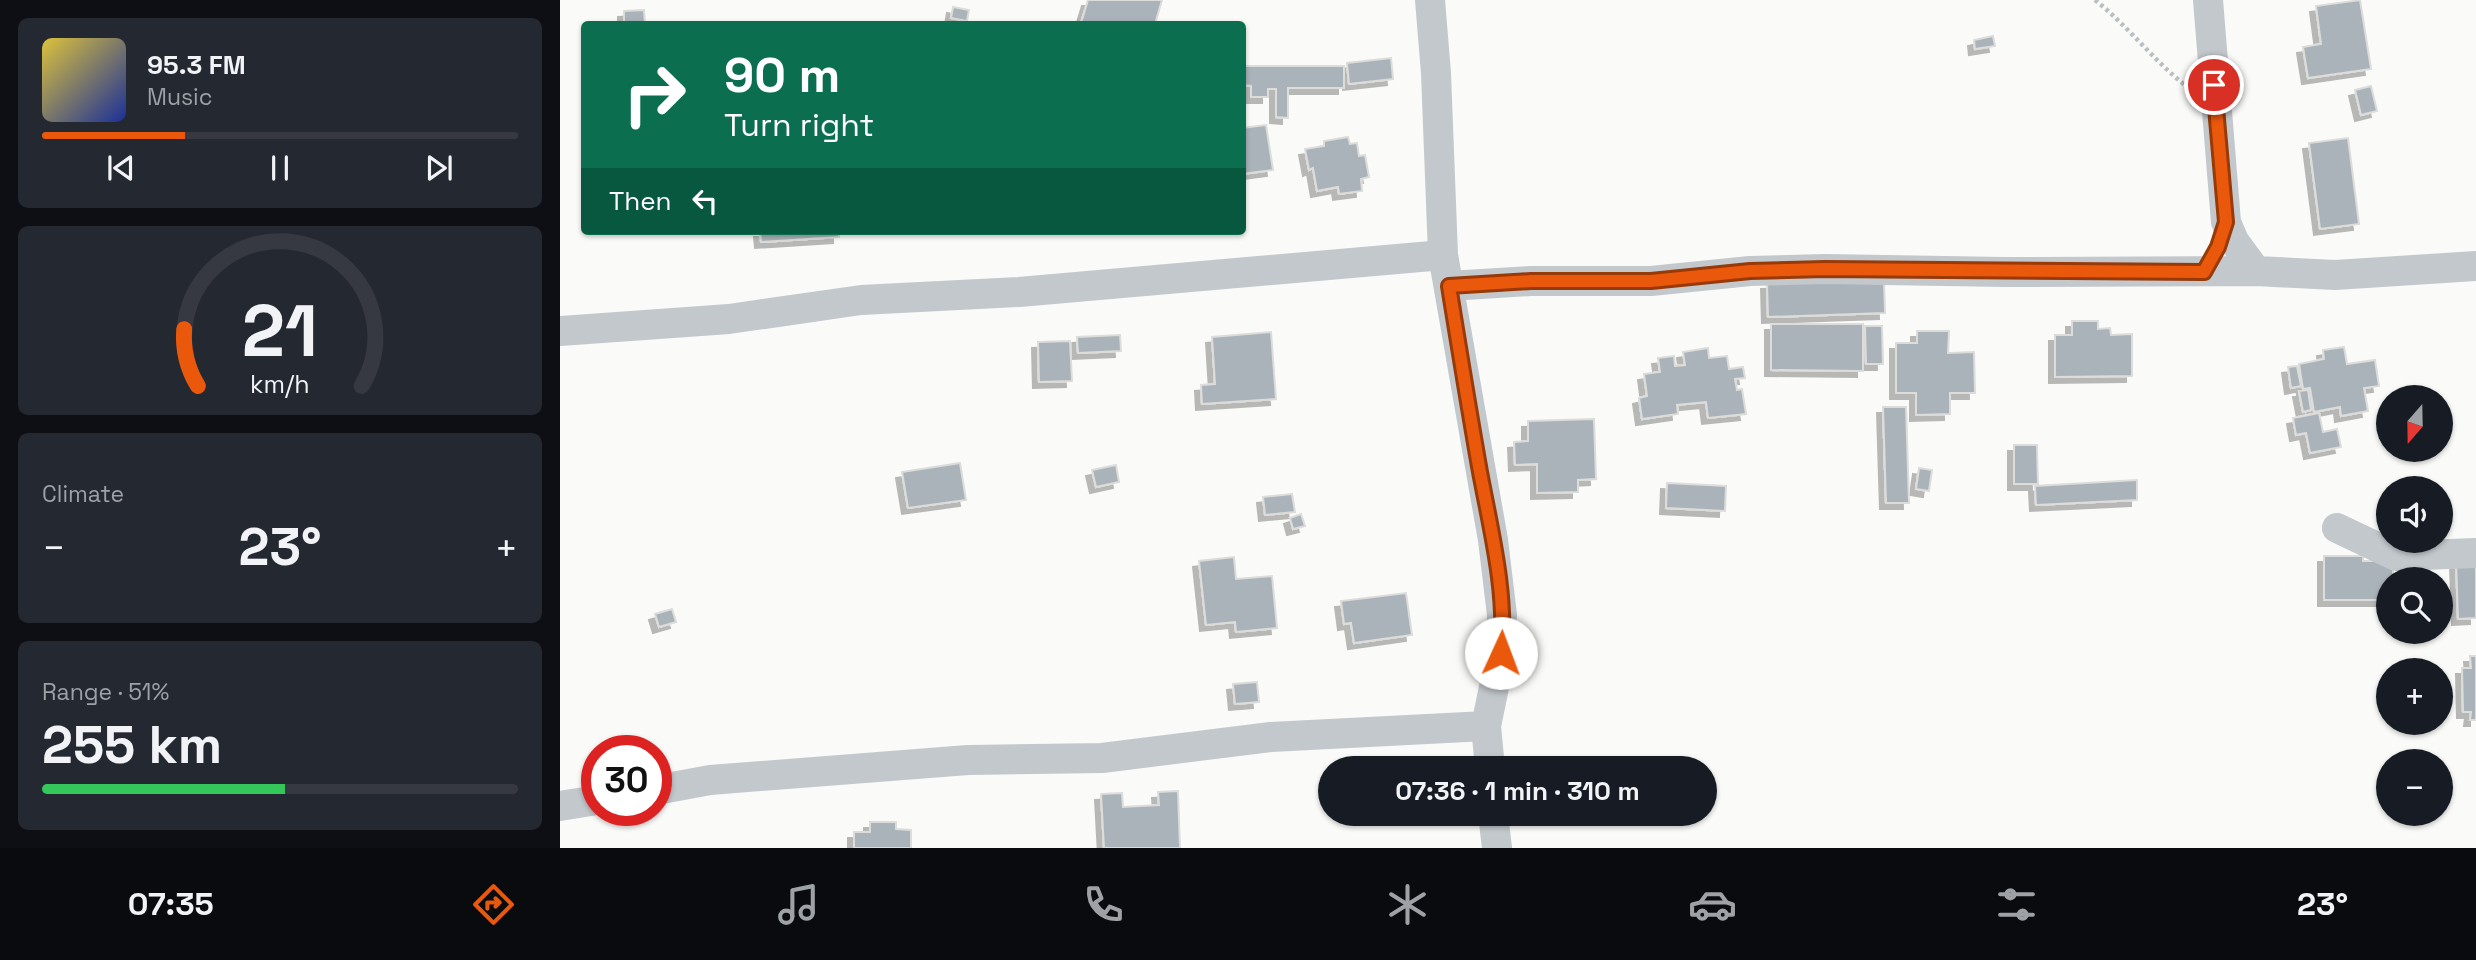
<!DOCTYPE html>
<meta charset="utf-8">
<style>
:root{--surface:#171b24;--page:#242831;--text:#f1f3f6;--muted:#9ea1a6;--line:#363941;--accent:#ea580c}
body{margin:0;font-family:"Space Grotesk",sans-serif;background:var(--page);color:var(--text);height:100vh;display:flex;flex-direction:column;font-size:26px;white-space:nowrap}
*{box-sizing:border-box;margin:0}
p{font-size:23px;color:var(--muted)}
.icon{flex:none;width:38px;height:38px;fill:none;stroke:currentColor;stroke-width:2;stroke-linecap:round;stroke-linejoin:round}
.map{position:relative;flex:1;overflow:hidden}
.sheet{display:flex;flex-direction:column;gap:18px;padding:18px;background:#0d0f14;width:560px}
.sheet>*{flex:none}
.guide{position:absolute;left:21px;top:21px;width:665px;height:214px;border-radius:7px;box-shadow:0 2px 5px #0004;background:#0b6e4f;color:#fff;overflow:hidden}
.needle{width:46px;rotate:200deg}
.tools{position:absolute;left:1816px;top:385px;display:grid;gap:14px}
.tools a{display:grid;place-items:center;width:77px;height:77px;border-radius:50%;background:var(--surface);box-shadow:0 2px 5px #0004;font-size:35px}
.speed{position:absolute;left:21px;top:735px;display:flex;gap:14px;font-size:35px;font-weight:700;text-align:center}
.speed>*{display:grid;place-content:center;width:91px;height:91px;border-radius:50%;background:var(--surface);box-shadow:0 2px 5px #0004;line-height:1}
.speed .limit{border:10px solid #d22;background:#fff;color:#111}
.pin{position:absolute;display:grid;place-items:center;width:60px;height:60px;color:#fff;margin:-30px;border:4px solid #fff;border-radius:50%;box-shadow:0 2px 7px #0007}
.me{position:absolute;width:77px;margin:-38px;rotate:2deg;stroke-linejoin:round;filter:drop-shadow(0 0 5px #0008)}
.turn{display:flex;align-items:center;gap:24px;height:147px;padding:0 28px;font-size:32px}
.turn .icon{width:91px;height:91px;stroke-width:2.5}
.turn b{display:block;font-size:49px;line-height:60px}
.then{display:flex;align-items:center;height:66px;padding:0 28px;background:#0003;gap:14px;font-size:26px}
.big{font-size:52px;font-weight:700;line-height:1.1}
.sheet .tile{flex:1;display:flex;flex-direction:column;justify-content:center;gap:10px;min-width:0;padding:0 24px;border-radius:10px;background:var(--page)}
.sheet .dial{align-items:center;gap:0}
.dial svg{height:182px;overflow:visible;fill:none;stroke:var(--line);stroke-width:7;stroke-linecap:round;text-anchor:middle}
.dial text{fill:var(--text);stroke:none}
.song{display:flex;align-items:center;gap:21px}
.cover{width:84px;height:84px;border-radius:10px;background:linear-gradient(135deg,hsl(50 70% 55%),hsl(230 70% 35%))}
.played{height:7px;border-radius:4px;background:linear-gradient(90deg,var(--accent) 30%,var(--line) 30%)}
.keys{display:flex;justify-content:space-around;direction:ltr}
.heat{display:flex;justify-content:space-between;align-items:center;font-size:38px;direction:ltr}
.charge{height:10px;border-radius:5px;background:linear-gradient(90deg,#34c759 51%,var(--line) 0)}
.trip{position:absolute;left:758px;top:756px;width:399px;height:70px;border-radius:35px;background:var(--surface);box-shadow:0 2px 5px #0004;font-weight:700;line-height:70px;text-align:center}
.menu{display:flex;height:112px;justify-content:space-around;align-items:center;background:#090b0e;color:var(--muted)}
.menu .icon{width:49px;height:49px}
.menu .current{color:var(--accent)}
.menu b{font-size:32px;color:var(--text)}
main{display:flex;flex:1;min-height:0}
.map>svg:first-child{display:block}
.building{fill:#aab3b9;stroke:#dcdcda;stroke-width:2;filter:url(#shadow)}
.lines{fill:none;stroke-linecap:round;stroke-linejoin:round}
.path{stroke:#bbbfc2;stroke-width:4.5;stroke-dasharray:3.5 3.5;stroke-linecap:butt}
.minor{stroke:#c3c8cc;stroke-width:30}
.route-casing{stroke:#983908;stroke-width:18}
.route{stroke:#ea580c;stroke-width:12}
</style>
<main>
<section class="sheet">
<div class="tile">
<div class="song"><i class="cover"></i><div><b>95.3 FM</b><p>Music</p></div></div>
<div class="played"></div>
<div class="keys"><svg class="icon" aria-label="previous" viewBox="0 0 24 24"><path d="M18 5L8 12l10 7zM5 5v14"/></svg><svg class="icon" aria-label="pause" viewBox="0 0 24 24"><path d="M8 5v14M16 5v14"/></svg><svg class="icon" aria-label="next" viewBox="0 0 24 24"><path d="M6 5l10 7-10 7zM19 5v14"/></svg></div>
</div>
<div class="tile dial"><svg viewBox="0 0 100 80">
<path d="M14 69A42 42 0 1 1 86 69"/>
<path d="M14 69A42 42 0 0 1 8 44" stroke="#ea580c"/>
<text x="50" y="56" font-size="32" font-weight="700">21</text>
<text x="50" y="72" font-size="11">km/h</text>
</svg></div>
<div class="tile"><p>Climate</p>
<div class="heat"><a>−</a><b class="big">23°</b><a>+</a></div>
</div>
<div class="tile"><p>Range · 51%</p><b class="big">255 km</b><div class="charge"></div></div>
</section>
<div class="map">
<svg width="1916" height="848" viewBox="0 0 1916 848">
<defs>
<filter id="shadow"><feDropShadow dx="-6" dy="6" stdDeviation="0" flood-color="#0004"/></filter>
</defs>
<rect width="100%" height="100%" fill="#fafaf8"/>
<path class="building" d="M528,0H602L595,24L521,23Z
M1800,0L1811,69L1748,78L1743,47L1761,44L1756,6Z
M393,7L409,10L407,21L391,18Z
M84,10L85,24H64V11Z
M1433,36L1435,46L1415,49L1414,40Z
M831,58L833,79L789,84L787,63Z
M682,66H784V88H728V118L716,117V89H708V97H691V86L682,85Z
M1811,86L1817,111L1801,115L1795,90Z
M706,125L713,170L682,174V128Z
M788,137L790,144L797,143L799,156L805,155L809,177L801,179L802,191L779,194L778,187L757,191L753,168L749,170L745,149L764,146V141Z
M1788,138L1799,224L1760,229L1749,143Z
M200,231H279V237L201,242Z
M1324,280L1325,313L1208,317L1207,283Z
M1512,321H1538V329L1550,328L1551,335L1572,334V376L1495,377V335H1512Z
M1211,324H1303V371L1211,370Z
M1305,326H1322L1323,364H1306Z
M1357,331H1389L1388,353L1414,352L1415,393H1390V414L1356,415V393H1336V343H1357Z
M711,332L716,399L642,404L641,385L655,384L652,337Z
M560,335L561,351L518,353L517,337Z
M510,341L512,381L479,382L478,342Z
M1784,347L1787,364L1815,360L1819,386L1804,388L1808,411L1781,416L1780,407L1754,412L1750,388L1743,389L1739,364L1764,359L1763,350Z
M1148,348L1149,358L1167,356L1169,369L1183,367L1185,378L1175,379L1177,390L1182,389L1186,414L1148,418L1146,402L1117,405L1118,414L1082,419L1079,398L1087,396L1084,374L1100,372L1098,358L1114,356L1115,366L1125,365L1123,352Z
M1737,366L1741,386L1731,388L1728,367Z
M1748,390L1751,410L1743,412L1739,391Z
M1323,407H1346L1349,503H1326Z
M1759,413L1763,432L1777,429L1781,447L1750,453L1746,433L1736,435L1733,418Z
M1034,419L1036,479L1018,480V492L977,493V464L955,465L954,442L968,441V421Z
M1454,445H1477L1478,484H1454Z
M400,463L406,500L348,508L342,472Z
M556,465L559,482L536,487L532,470Z
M1359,468L1372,470L1369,491L1356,489Z
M1577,480V500L1476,505L1475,486Z
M1107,483L1166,486L1165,511L1106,508Z
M732,494L735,512L705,515L703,497Z
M741,514L745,526L733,529L730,518Z
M1764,556H1803V561H1833V579H1829V600H1764Z
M674,557L676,579L712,576L717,628L676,632L675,622L646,625L639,561Z
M1896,560H1916V618L1898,619Z
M846,593L852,635L794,643L791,623L784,624L781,601Z
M112,609L116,622L99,627L95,614Z
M1910,656H1916V720H1910L1911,712H1903L1902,668H1911Z
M697,682L699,702L675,704L673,684Z
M618,791L620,848H544L541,794L562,793L563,807L599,805L598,792Z
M310,822H336V829L351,830V848H294V832H310Z"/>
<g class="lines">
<path class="path" d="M1535,0C1568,26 1593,60 1626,86"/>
<path class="minor" d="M870,0L876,73L883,255L933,540L942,615L941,653L926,726L930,768
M1648,0L1666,222L1674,241L1696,271
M889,286L971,281H1091L1190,271L1265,269L1444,272L1696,271L1775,275L1916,266
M0,331L169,319L301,300L459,292L883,255
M1777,528L1836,556L1916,553
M96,790L150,780L408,760L542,758L711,737L926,726
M0,806L37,800
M933,814L937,848"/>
</g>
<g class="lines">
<defs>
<path id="route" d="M941,653C947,593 931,531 920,472C909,410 899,348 889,286L971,281H1091L1190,271L1265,269L1644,272L1658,247L1666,222L1654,85"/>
</defs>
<use href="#route" class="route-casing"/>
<use href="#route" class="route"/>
</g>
</svg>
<div class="tools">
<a><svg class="needle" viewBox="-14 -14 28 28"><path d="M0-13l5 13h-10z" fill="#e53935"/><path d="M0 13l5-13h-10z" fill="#9ea1a6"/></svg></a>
<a><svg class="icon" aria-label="sound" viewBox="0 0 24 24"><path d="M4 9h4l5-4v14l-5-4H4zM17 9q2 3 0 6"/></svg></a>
<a><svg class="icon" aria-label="search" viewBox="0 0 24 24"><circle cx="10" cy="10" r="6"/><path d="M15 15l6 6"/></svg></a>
<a>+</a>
<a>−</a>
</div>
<div class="speed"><div class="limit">30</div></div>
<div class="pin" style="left:1654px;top:85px;background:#d93025"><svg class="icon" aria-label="arrive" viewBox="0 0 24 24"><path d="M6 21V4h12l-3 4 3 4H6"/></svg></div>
<svg class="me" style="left:941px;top:653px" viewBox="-20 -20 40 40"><circle r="19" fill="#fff"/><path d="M0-13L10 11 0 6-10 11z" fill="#ea580c"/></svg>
<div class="trip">07:36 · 1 min · 310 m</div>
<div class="guide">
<div class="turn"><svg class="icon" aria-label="right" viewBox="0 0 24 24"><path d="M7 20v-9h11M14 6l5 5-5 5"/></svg><div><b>90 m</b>Turn right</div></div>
<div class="then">Then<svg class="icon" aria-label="left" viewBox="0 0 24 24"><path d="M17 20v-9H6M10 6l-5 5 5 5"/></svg></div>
</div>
</div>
</main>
<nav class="menu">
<b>07:35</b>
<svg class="icon current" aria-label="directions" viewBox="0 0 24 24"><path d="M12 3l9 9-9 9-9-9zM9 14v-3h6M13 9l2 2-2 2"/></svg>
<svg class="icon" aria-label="music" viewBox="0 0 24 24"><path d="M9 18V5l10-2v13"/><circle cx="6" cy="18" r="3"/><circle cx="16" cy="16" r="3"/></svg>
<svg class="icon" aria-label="phone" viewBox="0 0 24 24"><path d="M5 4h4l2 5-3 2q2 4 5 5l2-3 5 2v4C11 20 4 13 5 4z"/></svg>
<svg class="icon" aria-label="climate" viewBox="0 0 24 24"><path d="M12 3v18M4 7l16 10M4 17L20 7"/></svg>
<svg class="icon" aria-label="car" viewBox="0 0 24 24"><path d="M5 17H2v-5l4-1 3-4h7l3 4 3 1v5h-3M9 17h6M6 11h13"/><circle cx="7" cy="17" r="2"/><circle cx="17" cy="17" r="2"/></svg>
<svg class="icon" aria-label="filters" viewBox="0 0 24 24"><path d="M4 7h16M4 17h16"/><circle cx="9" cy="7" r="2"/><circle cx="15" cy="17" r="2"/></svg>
<b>23°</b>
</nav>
